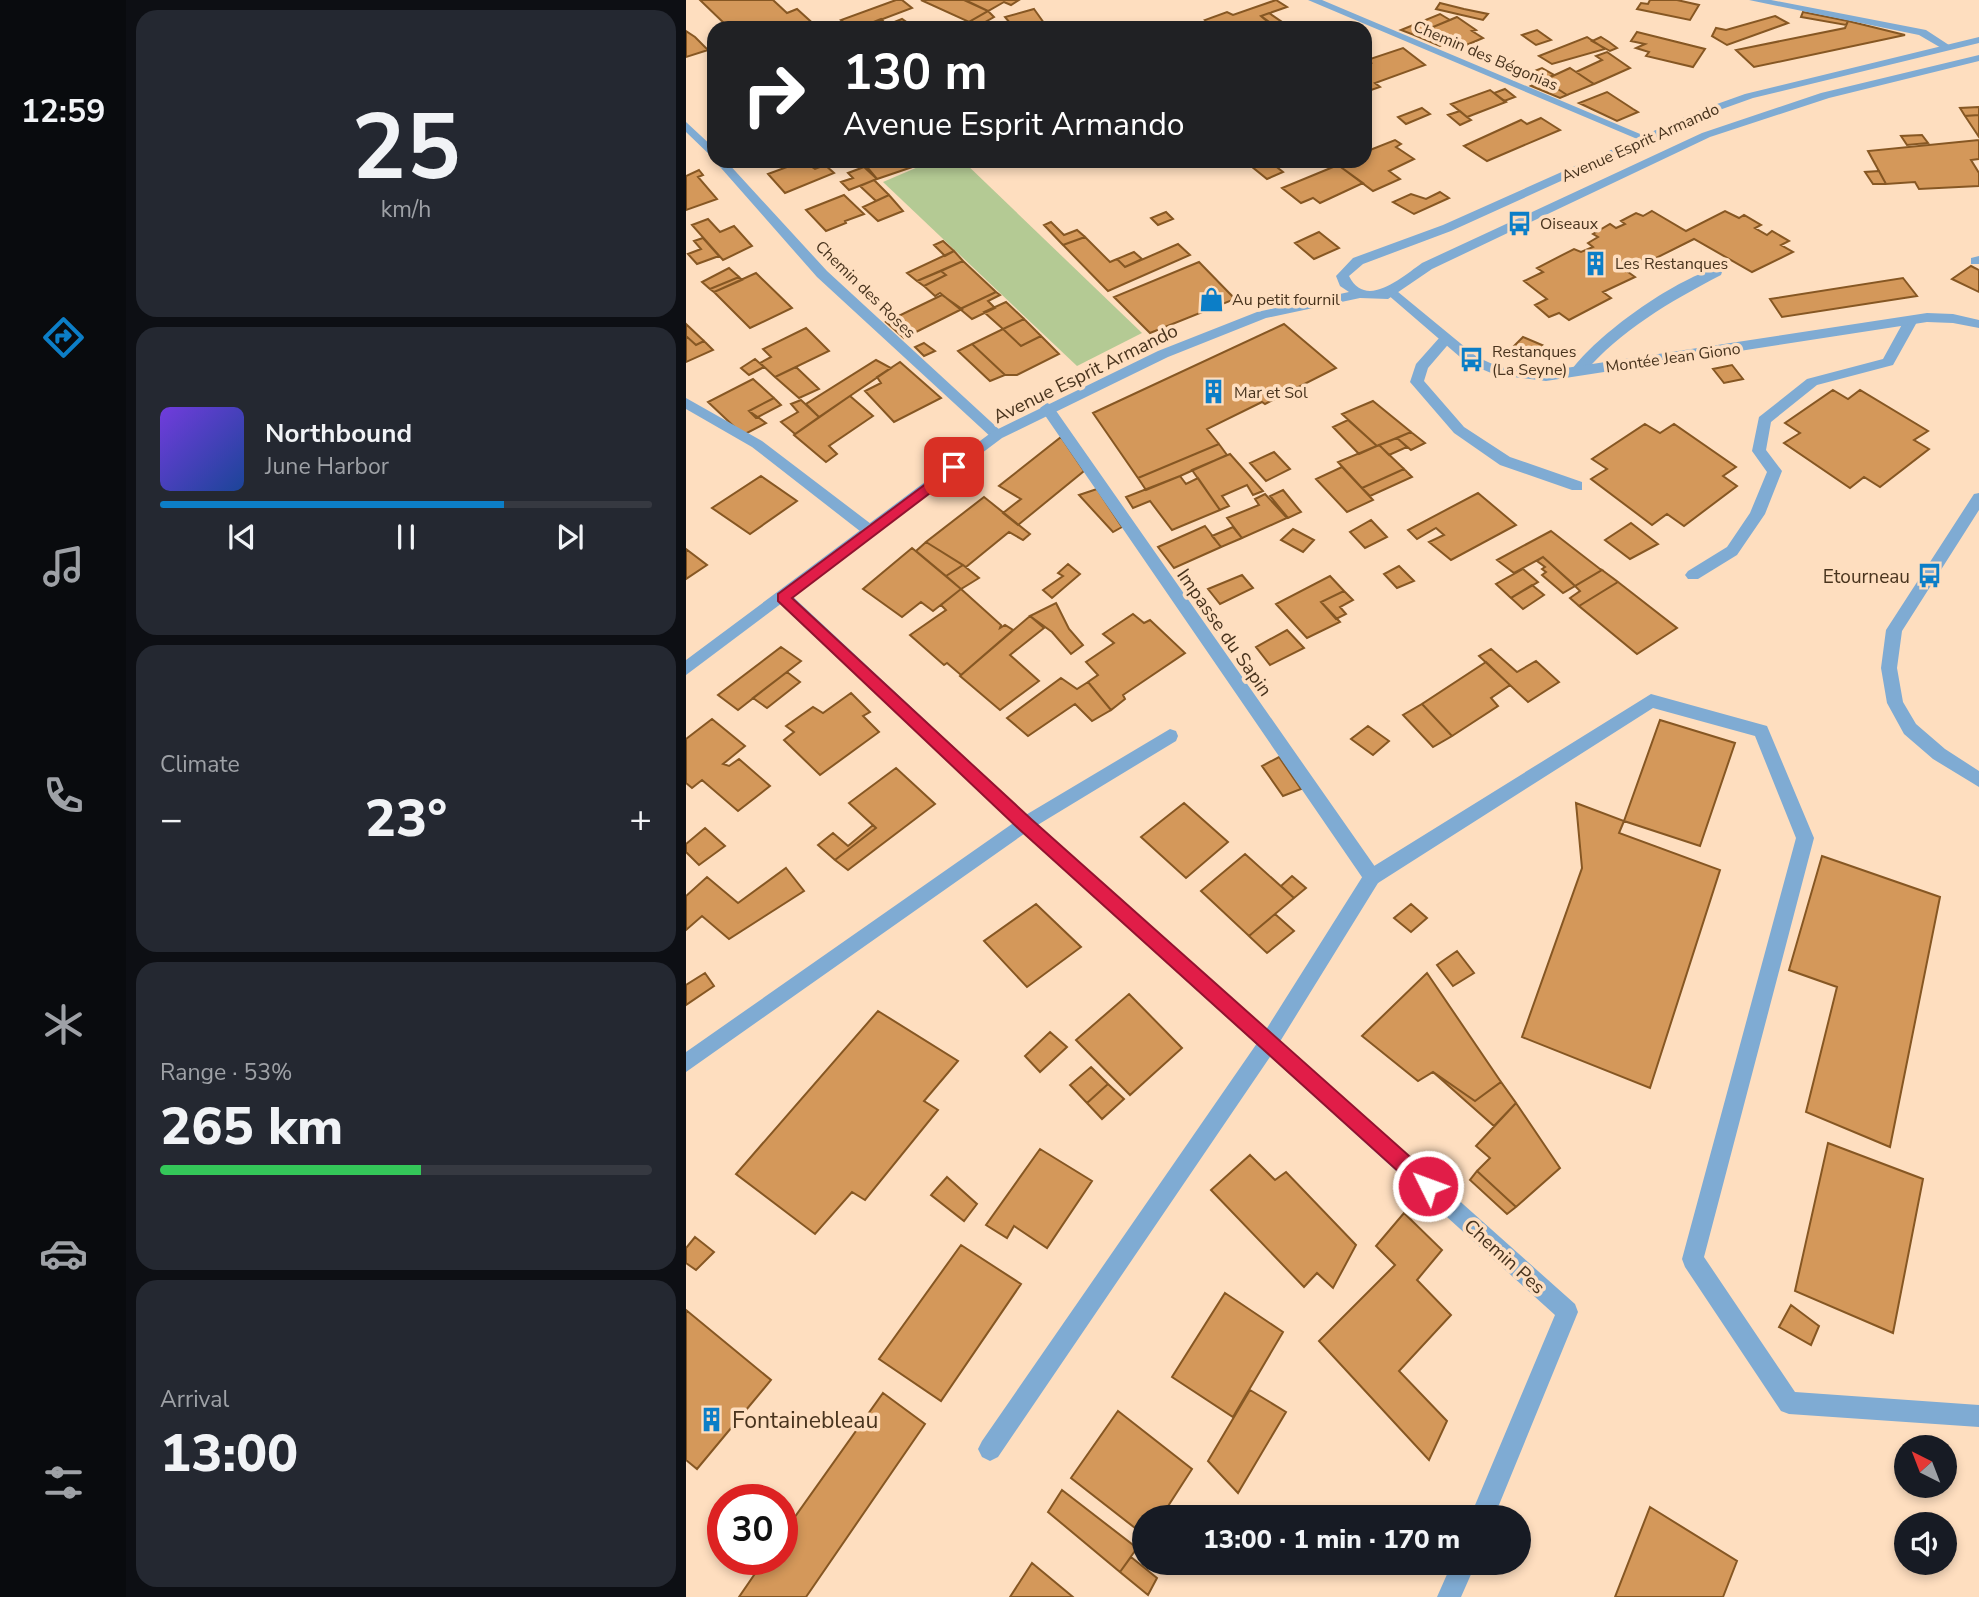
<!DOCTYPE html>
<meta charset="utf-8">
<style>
:root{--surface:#171b24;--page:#242831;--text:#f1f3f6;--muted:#9ea1a6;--line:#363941;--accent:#0c7ec7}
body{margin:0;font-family:"Nunito Sans",sans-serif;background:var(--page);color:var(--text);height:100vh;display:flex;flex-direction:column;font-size:26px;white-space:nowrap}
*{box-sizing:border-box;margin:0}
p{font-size:23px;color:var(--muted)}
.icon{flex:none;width:38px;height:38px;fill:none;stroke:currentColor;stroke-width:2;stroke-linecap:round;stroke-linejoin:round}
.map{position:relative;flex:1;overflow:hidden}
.drawer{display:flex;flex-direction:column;gap:10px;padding:10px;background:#0d0f14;width:560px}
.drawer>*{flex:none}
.guide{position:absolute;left:21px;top:21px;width:665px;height:147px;border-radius:21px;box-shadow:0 4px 10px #0003;background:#202124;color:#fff;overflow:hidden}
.needle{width:46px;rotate:318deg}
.tools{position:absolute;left:1208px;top:1435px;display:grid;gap:14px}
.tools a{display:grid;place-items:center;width:63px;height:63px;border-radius:50%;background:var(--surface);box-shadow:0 4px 10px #0003;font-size:35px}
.speed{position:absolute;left:21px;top:1484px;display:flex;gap:14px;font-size:35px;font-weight:700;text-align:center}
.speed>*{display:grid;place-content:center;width:91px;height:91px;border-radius:50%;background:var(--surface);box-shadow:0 4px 10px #0003;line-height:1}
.speed .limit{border:10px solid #d22;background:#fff;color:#111}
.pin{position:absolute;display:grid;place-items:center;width:60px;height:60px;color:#fff;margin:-30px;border-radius:14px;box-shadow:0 4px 10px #0006}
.me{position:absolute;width:77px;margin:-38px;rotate:312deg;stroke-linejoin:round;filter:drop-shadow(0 0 5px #0008)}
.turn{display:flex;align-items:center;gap:24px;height:147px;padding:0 21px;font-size:32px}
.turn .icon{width:91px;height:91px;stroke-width:2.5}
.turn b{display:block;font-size:49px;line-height:60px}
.big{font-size:52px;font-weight:800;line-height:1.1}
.drawer .tile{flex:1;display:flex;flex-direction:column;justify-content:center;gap:10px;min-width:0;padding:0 24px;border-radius:21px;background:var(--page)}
.drawer .dial{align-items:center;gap:0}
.dial b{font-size:91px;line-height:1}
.song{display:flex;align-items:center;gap:21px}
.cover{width:84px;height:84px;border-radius:10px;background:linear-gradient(135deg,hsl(260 70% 55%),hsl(220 70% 35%))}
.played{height:7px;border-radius:4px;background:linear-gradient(90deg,var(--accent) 70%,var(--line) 70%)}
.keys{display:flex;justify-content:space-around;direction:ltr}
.heat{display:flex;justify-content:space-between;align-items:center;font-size:38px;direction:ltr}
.charge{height:10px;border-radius:5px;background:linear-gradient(90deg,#34c759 53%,var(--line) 0)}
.trip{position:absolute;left:446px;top:1505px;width:399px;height:70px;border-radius:35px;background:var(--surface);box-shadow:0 4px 10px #0003;font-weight:800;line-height:70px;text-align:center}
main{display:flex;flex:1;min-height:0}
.menu{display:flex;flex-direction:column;width:126px;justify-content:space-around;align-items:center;background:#090b0e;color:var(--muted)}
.menu .icon{width:49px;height:49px}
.menu .on{color:var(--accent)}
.menu b{font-size:32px;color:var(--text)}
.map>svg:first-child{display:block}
.green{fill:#b4ca94}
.building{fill:#d4985a;stroke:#865723;stroke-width:2}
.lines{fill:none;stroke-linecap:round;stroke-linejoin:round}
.service{fill:#7fabd3;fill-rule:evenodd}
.minor{fill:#7fabd3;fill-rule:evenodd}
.tertiary{fill:#7fabd3;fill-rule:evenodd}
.route{fill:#e11d48;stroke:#92132f;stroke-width:2}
.labels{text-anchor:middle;stroke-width:7;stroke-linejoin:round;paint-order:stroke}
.far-street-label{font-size:16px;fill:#49341e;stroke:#fedebf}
.far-poi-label{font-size:16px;fill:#49341e;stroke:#fedebf;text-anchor:start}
.street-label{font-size:19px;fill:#49341e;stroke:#fedebf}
.poi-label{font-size:19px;fill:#49341e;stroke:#fedebf;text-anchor:end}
.near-poi-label{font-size:23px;fill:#49341e;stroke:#fedebf;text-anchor:start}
</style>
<main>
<nav class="menu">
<b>12:59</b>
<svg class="icon on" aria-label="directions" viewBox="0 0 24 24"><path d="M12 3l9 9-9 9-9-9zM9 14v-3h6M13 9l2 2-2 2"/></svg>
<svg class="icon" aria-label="music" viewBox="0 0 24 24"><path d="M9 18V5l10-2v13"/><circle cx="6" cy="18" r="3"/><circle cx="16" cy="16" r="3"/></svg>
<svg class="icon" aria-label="phone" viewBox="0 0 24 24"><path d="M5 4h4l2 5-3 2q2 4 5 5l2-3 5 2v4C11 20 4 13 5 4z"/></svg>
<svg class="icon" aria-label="climate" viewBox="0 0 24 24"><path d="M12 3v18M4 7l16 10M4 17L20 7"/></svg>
<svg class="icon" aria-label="car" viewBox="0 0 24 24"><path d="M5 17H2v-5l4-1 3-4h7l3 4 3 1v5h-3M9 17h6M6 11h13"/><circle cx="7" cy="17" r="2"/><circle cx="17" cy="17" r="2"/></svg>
<svg class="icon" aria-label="filters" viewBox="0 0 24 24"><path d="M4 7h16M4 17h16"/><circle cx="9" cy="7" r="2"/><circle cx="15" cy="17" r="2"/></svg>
</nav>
<section class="drawer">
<div class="tile dial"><b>25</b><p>km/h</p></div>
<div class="tile">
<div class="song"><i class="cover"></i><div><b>Northbound</b><p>June Harbor</p></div></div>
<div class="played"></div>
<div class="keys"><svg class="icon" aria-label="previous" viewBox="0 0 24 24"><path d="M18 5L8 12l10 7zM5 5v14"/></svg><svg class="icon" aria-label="pause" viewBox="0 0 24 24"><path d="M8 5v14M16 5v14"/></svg><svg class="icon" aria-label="next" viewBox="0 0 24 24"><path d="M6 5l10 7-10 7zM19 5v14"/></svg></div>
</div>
<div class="tile"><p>Climate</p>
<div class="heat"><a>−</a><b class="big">23°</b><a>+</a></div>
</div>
<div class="tile"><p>Range · 53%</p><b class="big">265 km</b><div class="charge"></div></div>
<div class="tile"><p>Arrival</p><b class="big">13:00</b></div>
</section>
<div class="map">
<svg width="1293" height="1597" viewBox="0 0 1293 1597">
<rect width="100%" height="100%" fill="#fedebf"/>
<path class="green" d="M246,161H277L456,333L391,366L197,182Z"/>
<path class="building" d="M14,0H87L101,13L111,9L132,28H43Z
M210,0H216L226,8L173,28H165L155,20Z
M235,0H278L302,11L283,22Z
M283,0H333L325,5L318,2L302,11L281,1Z
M590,0L601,7L575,16L589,28H564L558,23L529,28L519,20L541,12L547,15Z
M964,0H991L1013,5L1004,20L951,9L955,3L962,4Z
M754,3L778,9L802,14L797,20L750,9Z
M348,9L358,23L328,28L319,17Z
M302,11L308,17L292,26L283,22Z
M1117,12L1162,21L1160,25L1115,17Z
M583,13L599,24L590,27L575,16Z
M754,14L764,20L728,35L715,30Z
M1089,16L1102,23L1041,45L1026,36L1030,28L1040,30Z
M771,17L790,30L786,31L797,38L778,46L768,39L754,46L728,35Z
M195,19L201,25L216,19L229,28H173Z
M1162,21L1219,35L1068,67L1050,50L1159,28Z
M851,30L865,40L850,45L836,35Z
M0,31L9,37L22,50L0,57Z
M951,32L1019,49L1007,67L960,56L963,52L950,48L959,44L945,41Z
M901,37L919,49L866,64L853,56Z
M915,37L923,42L931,48L924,51L906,41Z
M717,48L739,65L689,83L694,87L679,92V65L685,63L681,60Z
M921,52L944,68L908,84L890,72L916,60L910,56Z
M856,68L868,75L850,83L838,75Z
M884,68L908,84L881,95L858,80Z
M858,80L881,95L874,98L845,86Z
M819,89L829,97L818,101L808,93Z
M804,90L820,102L781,117L765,104Z
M921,92L947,109L952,112L931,121L893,103Z
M1293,107V115L1279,116L1274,108Z
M736,108L744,114L720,124L712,117Z
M774,111L781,117L785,120L774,125L762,115Z
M1293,115V137L1279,116Z
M855,118L874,130L801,161L778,146L835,120L841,124Z
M1236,135L1242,143L1221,145L1215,136Z
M709,140L715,144L710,147L728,159L703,171L714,179L687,191L652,165L660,161H679V152Z
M1293,140V159L1285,160L1293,173V186L1233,189L1229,182L1200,184L1182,151Z
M117,161L129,169L139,165L148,173L99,193L82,174Z
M176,161H244L191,179Z
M579,161H583L597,172L581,179L565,166Z
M652,165L677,183L634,203L627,198L615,203L596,188Z
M178,167L191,179L163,190L155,182L167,178L162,173Z
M13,170L17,175L12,177L31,199L0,210V176Z
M1193,171L1200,184H1187L1179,172Z
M188,180L203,195L190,201L174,186Z
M754,192L763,198L728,214L707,202L725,194L740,199Z
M158,195L178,214L159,221L160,223L140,231L120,210Z
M203,195L217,211L192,221L177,207Z
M966,211L1000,231L1039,211L1053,218L1058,215L1075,225L1069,228L1081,235L1086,231L1103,241L1095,245L1107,252L1066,272L1008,239L942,272L949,277L917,292L925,298L883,320L873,313L863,317L849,305L861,299L838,281L857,272L851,268L888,249L895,252L907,247L902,243L912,237L907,234L924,224L930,228L939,224L935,221L950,213L957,216Z
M480,212L487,219L472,225L465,218Z
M22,219L34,232L48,226L66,246L37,260L6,225Z
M365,222L378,235L391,230L399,237L377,245L358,225Z
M633,232L653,248L628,259L609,243Z
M399,237L424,262L431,259L439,267L492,244L504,255L422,291L377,245Z
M17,238L33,256L11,264L2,254L15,249L8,241Z
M257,241L268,251L259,256L248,245Z
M268,251L277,261L231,281L221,273Z
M448,252L456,259L439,267L431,259Z
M277,261L310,292L274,309L254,293L249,296L238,286L260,275L255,271Z
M513,262L549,299L464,333L428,297Z
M1285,266L1293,270V292L1266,279Z
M43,268L53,277L24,289L16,282Z
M255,271L260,275L238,286L231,281Z
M70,273L106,308L64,328L28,292Z
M53,277L56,280L28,292L24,289Z
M1217,278L1231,296L1096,317L1084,299Z
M310,292L314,295L302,301L309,308L286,319L274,309Z
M256,295L276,309L218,338L200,322Z
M320,302L338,319L317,329L298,312Z
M338,319L355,336L335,346L317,329Z
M0,324L18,341L10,345L0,336Z
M598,324L650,368L579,404L576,402L521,429L533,444L452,478L407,413Z
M120,328L143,351L89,377L74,363L85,357L77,349Z
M317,329L335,346L355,336L373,354L331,375H319L286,344Z
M0,336L10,345L18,341L27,350L0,362Z
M837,337L856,345L845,353L827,347Z
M238,343L249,351L238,356L229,347Z
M286,344L319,375L304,381L272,351Z
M69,359L78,367L63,375L55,368Z
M190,360L205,368L133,417L120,404Z
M214,362L255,398L208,422L179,391L195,383L191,377Z
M1046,365L1057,379L1038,383L1027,369Z
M110,367L133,389L113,398L89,377Z
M67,379L88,398L63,411L80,423L57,435L22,402Z
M1147,390L1162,399L1174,390L1242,431L1228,440L1243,449L1194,487L1178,477L1164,488L1098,443L1114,433L1099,423Z
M164,396L187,416L143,446L151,454L140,462L108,435Z
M88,398L95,405L70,418L63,411Z
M115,400L133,417L109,434L95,422L112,412L105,404Z
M687,401L725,432L691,446L656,414Z
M662,420L691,446L673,454L647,427Z
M959,424L974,433L988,424L1050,467L1037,476L1051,486L998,526L981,514L966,525L905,479L921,469L906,459Z
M725,432L739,443L725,450L711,438Z
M375,437L398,471L332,525L317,513L335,499L313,486Z
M711,438L721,447L703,455L693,445Z
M533,444L541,455L494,476L460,490L452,478Z
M693,445L718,469L676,488L652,462Z
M588,452L604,469L580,481L564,463Z
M544,454L577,491L567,495L561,485L536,496L543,506L534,510L506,470Z
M656,467L687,500L661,512L630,479Z
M718,469L726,477L684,496L676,488Z
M75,476L111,501L64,534L26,508Z
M494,476L500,484L512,478L534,510L486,530L464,501L447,508L440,497Z
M411,489L436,527L427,532L393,495Z
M597,490L615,512L602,518L584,496Z
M792,493L830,525L765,560L743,542L758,535L750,528L731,539L722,530Z
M579,494L601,518L556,538L541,518L573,505L569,499Z
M298,497L344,534L337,540L323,532L280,567L240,542Z
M685,520L701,537L679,548L664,532Z
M945,523L972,544L944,559L919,540Z
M519,526L535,547L488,568L472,547Z
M547,527L556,538L535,547L526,536Z
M607,529L628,540L617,552L595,540Z
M865,531L914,569L916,570L889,586L857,557L828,573L811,560Z
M240,542L277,565L260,576L230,551Z
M226,548L275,589L247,611L235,602L216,617L177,589Z
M0,549L21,565L0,579Z
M857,557L885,582L889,586L877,593L856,575L860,572L856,569L859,567L851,561Z
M382,564L394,574L366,598L357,590L377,576L372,573Z
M277,565L293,578L275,589L260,576Z
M713,566L728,581L711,588L698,574Z
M837,569L852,582L825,598L810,584Z
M916,570L932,582L893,606L884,598L894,591L889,586Z
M556,575L567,588L534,604L522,589Z
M644,576L658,591L635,602L654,622L621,638L590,604Z
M932,582L991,628L951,654L893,606Z
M846,585L858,595L837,609L825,598Z
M275,589L315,625L314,628L319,625L327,630L275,675L261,663L258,665L224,635L260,610L255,605Z
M658,591L667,600L654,607L660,614L650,619L635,602Z
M370,603L383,629L397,645L385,654L366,632L344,616Z
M447,614L458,623L464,620L499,653L437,695L439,699L425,710L402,682L412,675L400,662L428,643L417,634Z
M344,616L358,628L324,655L353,681L314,710L274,676Z
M601,630L618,648L584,665L570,647Z
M95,647L115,661L52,710L32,695Z
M805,649L831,672L850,661L873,682L842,702L793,656Z
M800,662L824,685L805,698L812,706L766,736L736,704Z
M101,672L114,682L81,708L67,698Z
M375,678L391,689L402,682L425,710L406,721L389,704L342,736L321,718Z
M165,693L184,712L177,716L193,732L134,775L98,740L108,732L100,726L127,707L137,713Z
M736,704L766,736L747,747L717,715Z
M26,719L59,746L37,764L43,766L53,759L84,786L52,811L16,780L6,788L0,783V739Z
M974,720L1049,743L1014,846L938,821Z
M682,726L703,741L687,755L665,739Z
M593,757L615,789L597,796L576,766Z
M210,768L249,804L162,870L149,860L190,828L163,803Z
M498,803L542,842L500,878L455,837Z
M890,803L938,821L933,833L1034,870L964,1088L836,1037L896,868Z
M187,825L190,828L149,860L132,845L147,833L162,846Z
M19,828L39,846L13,865L0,852V844Z
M559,854L608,898L563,936L515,891Z
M1136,856L1254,897L1204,1147L1120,1112L1151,987L1103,970Z
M100,868L118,891L43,939L16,916L0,930V896L21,877L52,903Z
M606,876L620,888L608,898L595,886Z
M350,904L395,947L341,987L298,941Z
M725,904L741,918L725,932L708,918Z
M589,914L608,931L581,953L563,936Z
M771,951L788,973L767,986L751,965Z
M19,973L28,986L0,1005V985Z
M741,973L815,1082L789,1101L747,1072L732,1081L676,1036Z
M443,994L496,1048L444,1095L390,1040Z
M192,1011L272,1061L238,1101L252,1110L179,1200L166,1192L129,1234L50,1174Z
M364,1032L381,1047L354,1072L339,1056Z
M405,1067L422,1084L401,1103L384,1085Z
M747,1072L789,1101L815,1082L830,1103L808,1126Z
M422,1084L438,1099L416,1119L401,1103Z
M830,1103L874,1168L830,1207L791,1171L804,1158L790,1146Z
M1142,1143L1237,1179L1207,1333L1109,1291Z
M354,1149L406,1181L361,1248L328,1226L321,1238L300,1225Z
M564,1155L589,1180L600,1172L670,1245L647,1288L631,1273L618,1287L525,1190Z
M791,1171L830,1207L821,1214L784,1180Z
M261,1177L291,1204L278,1221L245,1195Z
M718,1213L756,1250L731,1280L765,1315L713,1371L761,1421L743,1460L633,1341L709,1265L690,1246Z
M9,1237L28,1252L10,1270L0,1263V1248Z
M275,1245L335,1284L255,1401L193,1359Z
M539,1293L597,1332L547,1417L486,1377Z
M1105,1305L1133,1326L1125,1345L1093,1327Z
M0,1310L85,1380L11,1469L0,1460Z
M564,1390L600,1412L552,1493L522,1461Z
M197,1393L239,1424L120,1597H53L79,1559H96V1535Z
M432,1411L506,1469L475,1517H458V1535L385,1478Z
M376,1490L451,1548L434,1572L362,1512Z
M964,1507L1051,1561L1037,1597H929Z
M445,1557L471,1578L462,1595L434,1572Z
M346,1563L387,1597H324Z"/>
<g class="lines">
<path class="service" d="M1293,256V264H1285V258Z
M1030,268L1036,272L1035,275C983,302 935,330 897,374H887L885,371C910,335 988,280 1030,268Z
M1224,318L1231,322L1207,365L1131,385L1085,422L1080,450L1096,471L1079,514L1051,555L1012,579H1002L999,575L1002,571L1041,547L1064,513L1081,472L1066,451L1073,417L1121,379L1197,359L1219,319Z
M759,336L766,340L742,368L738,381L778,427L824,457L896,482V490H886L814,465L768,433L724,382L730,364L754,337Z
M965,694L1081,726L1128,838L1018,1257L1109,1392L1293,1405V1427L1103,1414L1095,1411L999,1267L996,1259L1110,838L1069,736L967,708L692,883L590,1048L312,1457L304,1461L296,1457L292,1449L296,1441L576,1036L680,871Z
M484,729L490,731L492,736L490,741L345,829L0,1072V1052L333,819Z"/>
<path class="minor" d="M622,0H636L966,139L956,141Z
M1063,0H1085L1240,30L1266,47L1257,49L1233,35Z
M0,122L28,148V159L0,132Z
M28,160L40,161L141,271L316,432V438H306L131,277Z
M706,287L791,357L813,367L860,371L1241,313L1267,314L1293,320V328L1267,323L1241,322L860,381L810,375L781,363L701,294V288Z
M0,398L76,441L189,527L192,531L189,535H179L66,447L0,409Z
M361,403L366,405L692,871L695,877L692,883L686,885L680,883L356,411L354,408Z
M1293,493V510L1216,631L1211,668L1217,702L1230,724L1259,749L1293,771V787L1247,759L1218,734L1201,703L1195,668L1200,630L1288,494Z
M97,591L103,593L345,819L889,1304L892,1312L808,1517H784L869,1315L333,829L91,601L89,597Z
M766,1563H790L775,1597H751Z"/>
<path class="tertiary" d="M1293,37V43L1067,98L1025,113L765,231L677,264L663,276C680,310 716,277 736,263L1016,133L1135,93L1293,55V61L1143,98L1024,137L746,269L702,299L674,298L580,318L482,357L316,438L0,675V660L306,432L472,351L571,312L663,292L654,286L650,276L667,258L757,225L1017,109L1059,94Z"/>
</g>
<path class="route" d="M268,463L275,467L273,471L106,598L345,819L749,1179L751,1186L749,1192L742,1195L735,1192L333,829L92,601V594Z"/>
<defs>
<symbol id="bus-bare" viewBox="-9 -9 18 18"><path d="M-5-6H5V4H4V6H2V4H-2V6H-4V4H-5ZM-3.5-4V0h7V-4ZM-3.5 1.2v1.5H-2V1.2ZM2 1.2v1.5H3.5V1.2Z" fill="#0c7ec7" stroke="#fedebf" stroke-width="2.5" paint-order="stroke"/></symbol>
<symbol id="building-bare" viewBox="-9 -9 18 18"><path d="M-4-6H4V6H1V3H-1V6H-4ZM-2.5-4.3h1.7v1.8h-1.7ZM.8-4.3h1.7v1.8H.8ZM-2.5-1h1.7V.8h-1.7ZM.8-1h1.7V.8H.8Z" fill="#0c7ec7" stroke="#fedebf" stroke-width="2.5" paint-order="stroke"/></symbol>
<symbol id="shop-bare" viewBox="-9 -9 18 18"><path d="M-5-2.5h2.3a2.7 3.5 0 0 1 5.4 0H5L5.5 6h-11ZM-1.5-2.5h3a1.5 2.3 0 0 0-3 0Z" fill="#0c7ec7" stroke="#fedebf" stroke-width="2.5" paint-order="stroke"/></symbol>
</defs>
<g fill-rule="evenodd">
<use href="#bus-bare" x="816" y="206" width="35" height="35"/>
<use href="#building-bare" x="892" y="246" width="35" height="35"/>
<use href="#shop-bare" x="508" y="282" width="35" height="35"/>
<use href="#bus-bare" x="768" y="342" width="35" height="35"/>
<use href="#building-bare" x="510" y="374" width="35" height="35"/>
<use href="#bus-bare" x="1226" y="558" width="35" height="35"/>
<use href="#building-bare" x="8" y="1402" width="35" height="35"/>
</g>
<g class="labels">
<g class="far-street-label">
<text transform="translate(800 55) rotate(23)" y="6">Chemin des Bégonias</text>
<text transform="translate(954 142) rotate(-24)" y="6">Avenue Esprit Armando</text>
<text transform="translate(180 289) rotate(44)" y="6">Chemin des Roses</text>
<text transform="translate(987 357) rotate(-8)" y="6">Montée Jean Giono</text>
</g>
<g class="far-poi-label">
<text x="854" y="229">Oiseaux</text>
<text x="929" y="269">Les Restanques</text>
<text x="546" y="305">Au petit fournil</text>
<text x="806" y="357">Restanques<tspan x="806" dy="18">(La Seyne)</tspan></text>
<text x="548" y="398">Mar et Sol</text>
</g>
<g class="street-label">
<text transform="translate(399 373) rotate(-26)" y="7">Avenue Esprit Armando</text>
<text transform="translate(539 632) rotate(55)" y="7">Impasse du Sapin</text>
<text transform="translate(819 1256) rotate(42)" y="7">Chemin Pes</text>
</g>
<g class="poi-label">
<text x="1224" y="583">Etourneau</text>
</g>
<g class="near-poi-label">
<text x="46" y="1428">Fontainebleau</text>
</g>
</g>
</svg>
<div class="tools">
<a><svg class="needle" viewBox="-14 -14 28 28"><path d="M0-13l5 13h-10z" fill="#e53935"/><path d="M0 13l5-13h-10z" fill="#9ea1a6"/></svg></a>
<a><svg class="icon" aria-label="sound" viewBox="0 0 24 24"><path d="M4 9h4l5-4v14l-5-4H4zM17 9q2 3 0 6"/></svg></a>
</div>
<div class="speed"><div class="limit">30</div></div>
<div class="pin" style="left:268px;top:467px;background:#d93025"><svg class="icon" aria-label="arrive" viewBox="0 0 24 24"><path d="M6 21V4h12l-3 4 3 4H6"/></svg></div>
<svg class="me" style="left:742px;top:1186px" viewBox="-20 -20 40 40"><circle r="17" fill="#e11d48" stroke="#fff" stroke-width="3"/><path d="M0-11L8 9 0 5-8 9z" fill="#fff"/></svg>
<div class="trip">13:00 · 1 min · 170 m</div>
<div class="guide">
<div class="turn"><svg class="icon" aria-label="right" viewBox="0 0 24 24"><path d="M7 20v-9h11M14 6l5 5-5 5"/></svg><div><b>130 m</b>Avenue Esprit Armando</div></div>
</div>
</div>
</main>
